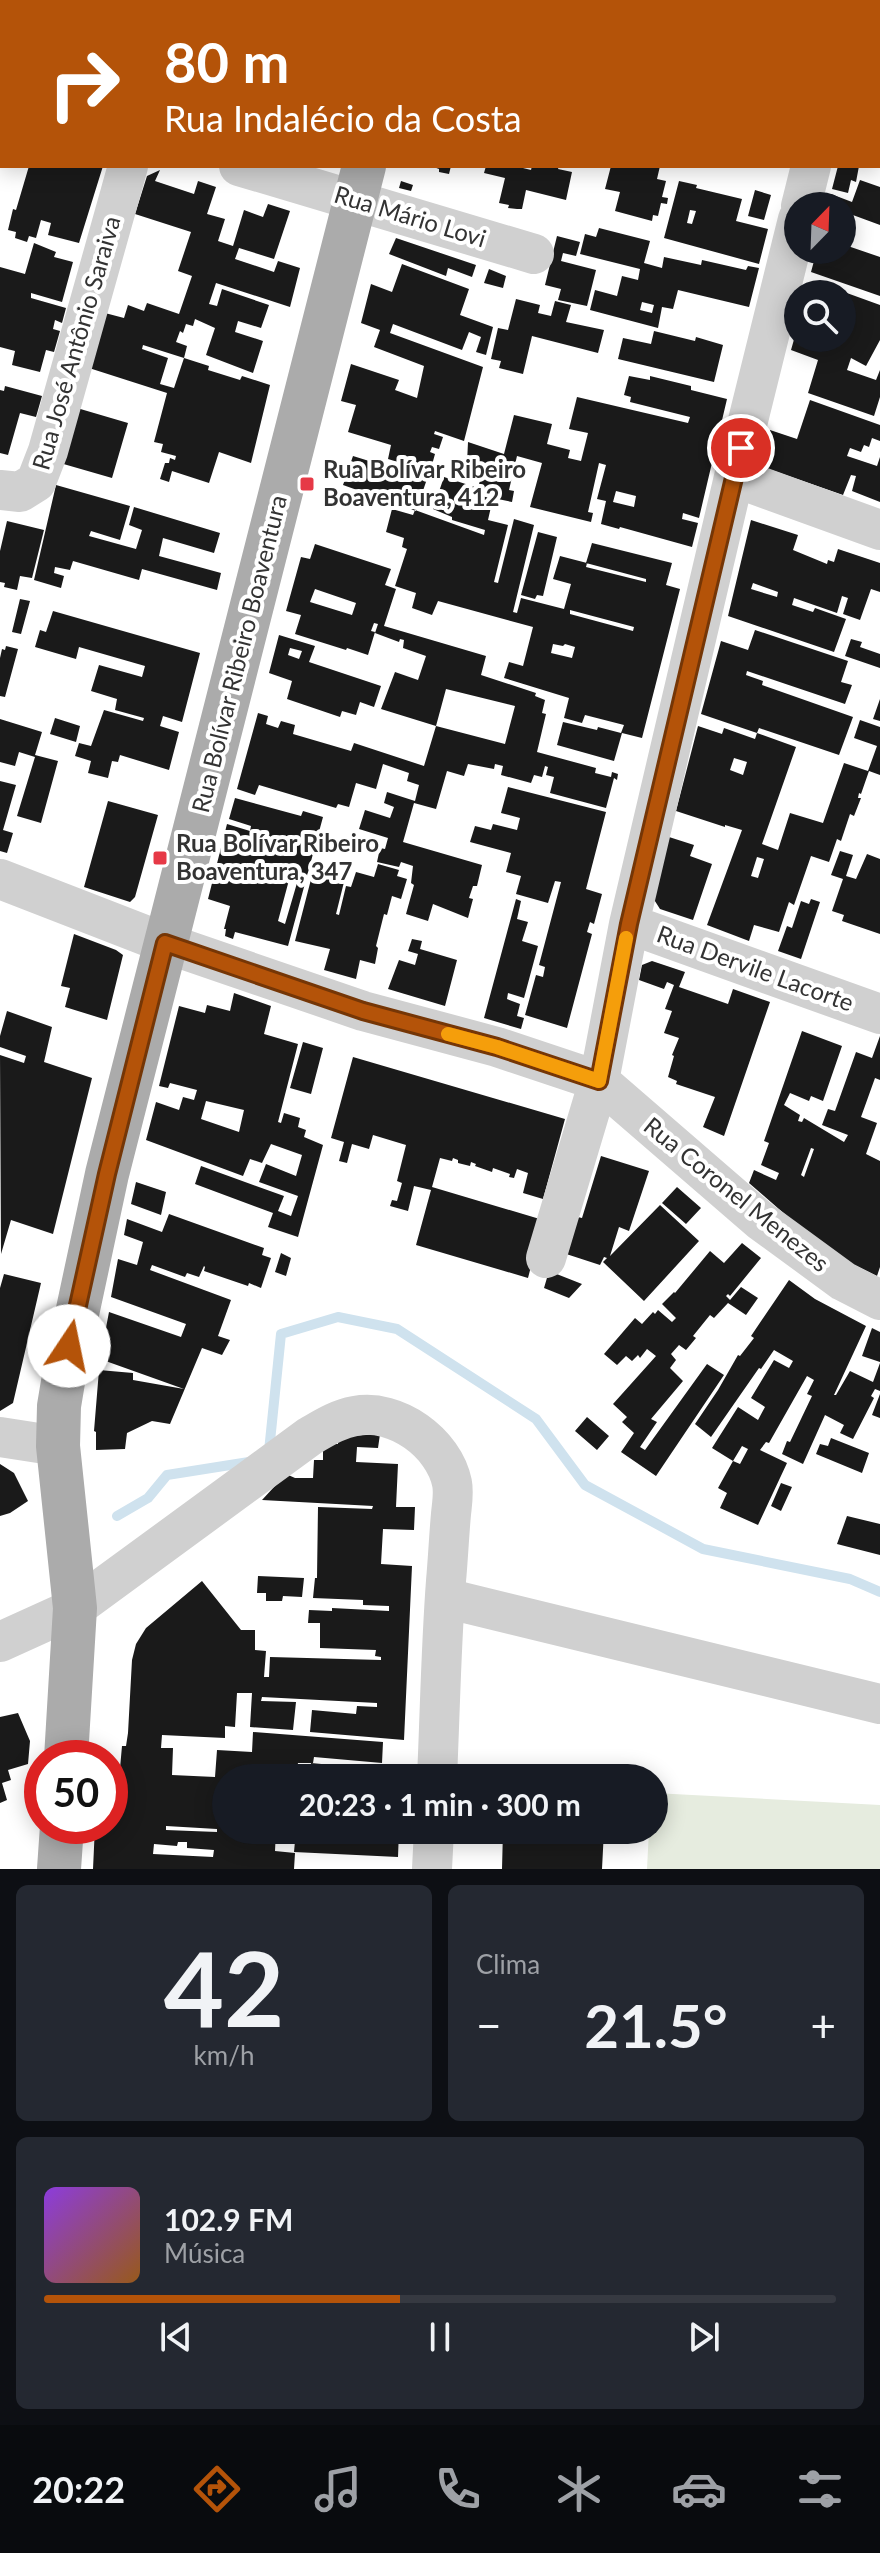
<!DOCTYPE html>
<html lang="pt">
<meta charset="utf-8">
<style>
:root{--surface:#171b24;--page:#242831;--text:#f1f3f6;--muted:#9ea1a6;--line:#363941;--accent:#b45309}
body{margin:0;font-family:Lato,sans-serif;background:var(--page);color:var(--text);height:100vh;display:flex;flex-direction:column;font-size:30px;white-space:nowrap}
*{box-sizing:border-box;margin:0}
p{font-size:26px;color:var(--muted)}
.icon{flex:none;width:44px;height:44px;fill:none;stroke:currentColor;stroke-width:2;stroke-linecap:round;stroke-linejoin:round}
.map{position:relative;height:1869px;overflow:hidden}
.drawer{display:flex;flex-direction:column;gap:16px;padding:16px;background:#0d0f14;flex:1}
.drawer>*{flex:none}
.hud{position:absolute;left:0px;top:0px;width:880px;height:168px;box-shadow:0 4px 20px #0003;background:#b45309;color:#fff;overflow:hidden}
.needle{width:52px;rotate:23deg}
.fabs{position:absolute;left:784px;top:192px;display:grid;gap:16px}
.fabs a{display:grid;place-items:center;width:72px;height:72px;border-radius:50%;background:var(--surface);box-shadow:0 4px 20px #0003;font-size:40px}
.speed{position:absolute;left:24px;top:1740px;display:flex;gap:16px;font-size:40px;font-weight:700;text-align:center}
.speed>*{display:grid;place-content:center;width:104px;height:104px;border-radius:50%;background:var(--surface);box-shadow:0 4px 20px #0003;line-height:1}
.speed .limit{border:12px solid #d22;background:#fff;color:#111}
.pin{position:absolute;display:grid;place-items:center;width:68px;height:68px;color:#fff;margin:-34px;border:4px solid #fff;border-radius:50%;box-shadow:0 2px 8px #0007}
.me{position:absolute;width:88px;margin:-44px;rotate:11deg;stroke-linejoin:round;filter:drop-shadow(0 0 6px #0008)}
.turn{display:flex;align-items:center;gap:28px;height:168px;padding:0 32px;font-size:36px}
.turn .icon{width:104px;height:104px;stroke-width:2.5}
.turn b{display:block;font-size:56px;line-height:68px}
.big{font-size:60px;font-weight:700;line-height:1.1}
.drawer .card{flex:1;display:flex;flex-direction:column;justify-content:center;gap:12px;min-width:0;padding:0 28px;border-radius:12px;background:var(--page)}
.drawer .dial{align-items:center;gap:0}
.dial b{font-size:104px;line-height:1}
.song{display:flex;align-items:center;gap:24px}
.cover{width:96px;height:96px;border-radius:12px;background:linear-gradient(135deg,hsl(270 70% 55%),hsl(30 70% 35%))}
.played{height:8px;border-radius:4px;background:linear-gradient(90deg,var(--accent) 45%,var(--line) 45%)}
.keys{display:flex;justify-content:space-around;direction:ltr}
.heat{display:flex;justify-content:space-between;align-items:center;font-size:44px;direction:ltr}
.drawer .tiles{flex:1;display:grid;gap:16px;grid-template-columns:1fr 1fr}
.card:last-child{grid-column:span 2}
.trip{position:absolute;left:212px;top:1764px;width:456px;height:80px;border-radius:40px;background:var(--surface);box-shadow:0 4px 20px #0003;font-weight:700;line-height:80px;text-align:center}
.tab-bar{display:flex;height:128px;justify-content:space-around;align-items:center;background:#090b0e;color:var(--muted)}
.tab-bar .icon{width:56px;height:56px}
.tab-bar .on{color:var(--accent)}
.tab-bar b{font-size:36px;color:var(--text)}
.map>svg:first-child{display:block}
.pitch{fill:#e6ecdf}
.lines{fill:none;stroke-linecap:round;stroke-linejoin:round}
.stream{stroke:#cfe2ee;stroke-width:10}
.building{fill:#1a1a1a;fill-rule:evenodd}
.minor{stroke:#d0d0d0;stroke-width:40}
.major{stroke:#ababab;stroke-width:44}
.route-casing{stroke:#753606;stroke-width:20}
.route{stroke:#b45309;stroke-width:14}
.slow{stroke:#f59e0b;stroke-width:14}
.poi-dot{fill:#e63946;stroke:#fff;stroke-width:3}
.labels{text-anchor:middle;stroke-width:8;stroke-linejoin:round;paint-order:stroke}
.street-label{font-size:24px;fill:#333;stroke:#fff}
.poi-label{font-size:24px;font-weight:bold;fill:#333;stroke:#fff;text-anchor:start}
</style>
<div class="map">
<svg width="880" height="1869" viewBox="0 0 880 1869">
<rect width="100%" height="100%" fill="#fff"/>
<path class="pitch" d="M654,1793L880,1805V1869H647L649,1830H654Z"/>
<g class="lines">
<path class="stream" d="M269,1451L281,1334L338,1317L397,1329L536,1419L585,1485L703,1549L850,1579L880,1592
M117,1516L148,1498L167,1475L249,1462"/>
</g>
<path class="building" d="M29,166H103L79,243L48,235L51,223L41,220L36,238L29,236L27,242L15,238L16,232L8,230L13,209L16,210Z
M431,166H451L449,174L439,172V169Z
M486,166H515L531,170L532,166H559L558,169L572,172L566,200L526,190L522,209H517L508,208L509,205L499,203L505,178L484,173Z
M611,166H660L657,179L666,181L662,197L668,198L667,204L661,203L658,216L653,215L652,221L615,211L620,192L605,189Z
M838,166H859L856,182L851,180L848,193L832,189Z
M160,170L155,181L194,194L198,181L216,187L207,214L225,219L218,241L233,246L244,210L263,217L268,204L290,211L274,259L239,248L235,259L274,272L278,261L300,268L290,307L216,283L209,304L217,306L222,289L269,305L261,328L238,321L235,332L263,341L253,373L206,355L215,328L195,319L193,326L186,324L183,333L180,331L176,342L187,346L184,358L143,345L142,349L168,358L160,384L174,388L184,358L209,366L208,370L240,380L242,376L270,385L251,463L219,452L209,483L172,471L169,482L160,479L165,463H169L170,458L175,460L176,456L161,452L163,444L154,442L167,393L89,368L105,313L124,318L128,305L144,311L147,303L179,314L192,276L178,271L191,232L135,214L147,176Z
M860,180L880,187V225L842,211V206H827L831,194L852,202Z
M401,181L413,185L411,191L399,188Z
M679,181L697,185L696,188L742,199L736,221L768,229L759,264L664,238ZM690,210L696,211L692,224L687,223Z
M755,190L771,195L764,220L748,216Z
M599,228L650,241L644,263L662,268L664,257L701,265L702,260L746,270L748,266L759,268L749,307L678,290L673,309L662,307L658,328L590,310L595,290L617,296L622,276L638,280L640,269L580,254L585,234L596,237ZM642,302L654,305L652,313L640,310Z
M557,236L580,242L576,256L563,253L561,261L596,270L587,306L558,300L561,289L545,285Z
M396,238L476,265L472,277L448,268L446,276L389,254Z
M34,243L56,252L54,257L73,262L62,302L31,293V298L66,308L62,323L55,320L53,329L60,331L54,352L46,350L40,372L12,365L15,351L0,347V267L25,274Z
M842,244L880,257V296L811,272L817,250H842Z
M402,264L469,289L460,315L493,327L486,355L476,352L481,337L469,332L462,350L393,324L390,333L483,367L464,441L435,431L434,434L443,437L439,449L432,447L430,452L435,454L430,472L388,459L391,445L348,432L356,405L341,401L351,364L399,380L395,390L417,398L424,366L374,347L380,330L361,323L371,284L392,292Z
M489,269L506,276L503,288L484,283Z
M833,288L880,305V340L866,366L851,358L847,370L876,380L880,370V397L874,416L808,393L818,360L791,350L797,329L798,338H842V294H831Z
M516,299L540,305L538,313L551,316L555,301L571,305L566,322L604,330L598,353L532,336L523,374L499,368L501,361L491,359L498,328L508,330Z
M654,331L695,341L696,337L723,345L714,382L618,359L623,338L651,344Z
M629,376L650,380V376L691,386V390L727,399L699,518L683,513L682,519L698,523L692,547L620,527L619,529L601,524L606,501L597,499L606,465L599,463L588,512L593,513L591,522L530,507L542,463L517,456L509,490L514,491L512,502L493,498L488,520L508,525L494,582L498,583L514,519L534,525L513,612L517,613L521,598L564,609L571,584L553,579L560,556L587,563L586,567L646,582V579L586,563L592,543L672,563L666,585L680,589L642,738L622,733L614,761L557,745L563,722L597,730L598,727L621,733L624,725L585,715L582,723L564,718L569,698L504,678L509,662L523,666L533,627L438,601L432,615L412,608L416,593L395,586L407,549L402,547L404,538L386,532L392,509L413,515L415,510L484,535L485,530L452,520V517L433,509L444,477L478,488L483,469L467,463L468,442L504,454L514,415L552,424L547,444L570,450L568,458L581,461L588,433L569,429L577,397L688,423L690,417L630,402L631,397L624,395ZM616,491L636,496L634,507L613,502ZM570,610L634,627L633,631L570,614ZM553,644L563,646L565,644L575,647L572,658L551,653Z
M5,386L42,396L36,417L20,413L8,455L0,453V390L4,391Z
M810,400L880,425V441L872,438L869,447L864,445L861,452L850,448L847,456L877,466L880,457V502L852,491L856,476L851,475L843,495L760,466L770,430L797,439Z
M77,408L128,423L112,478L60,463Z
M353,456L427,479L416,511L343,485Z
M56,485L130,506L120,540L91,531L89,536L136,549L142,530L129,525L134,507L220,533L214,553L163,538L159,556L221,573L217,590L142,569L139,580L73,561L70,570L55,567L54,573L64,576L61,588L34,580Z
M751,520L798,535L793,550L827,564L828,560L834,562L838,549L880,563V592L871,589L860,620L843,614L848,598L842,596L837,613L794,598L792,605L813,612L815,608L846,619L834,652L728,616ZM753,583L778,592L777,597L751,589Z
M7,521L44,530L32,578L20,576L17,590L4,587L5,583L0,582V551Z
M538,532L557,537L543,596L537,595L535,599L521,595Z
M315,544L391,569L385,585L396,589L384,626L486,656L481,675L536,693L535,696L545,700L542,713L546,714L537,752L596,768L595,773L611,777L612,772L618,774L617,780L614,778L606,808L550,793L554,777L546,775L548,767L545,766L542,777L534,775L531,783L501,775L503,766L495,764L494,769L468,764L464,776L447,771L436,809L414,803L403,842L482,865L477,886H473L469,898L473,899L468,918L433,904L428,921L406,914L414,885L411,883L413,866L401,862L399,867L377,862L380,848L385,849L388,838L359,829L365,810L390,818L394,807L384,803L387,792L415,801L419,785L407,781L409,773L383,764L376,789L356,783L349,807L338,804L336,808L259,785L255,795L237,789L258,713L268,716L266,724L278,728L281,721L295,725L293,734L351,751L354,743L424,766L436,726L381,709L395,672L418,680L426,656L403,648L404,640L400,639L399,642L375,633L378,624L374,623L371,631L375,632L368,655L347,648L346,650L295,634L301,615L286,611L301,557L310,559ZM315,589L356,603L352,615L310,602ZM446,689L515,706L505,744L436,726Z
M20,599L30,601L21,634L12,632Z
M53,611L200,653L182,722L163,716L160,726L179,732L169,770L120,755L118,762L112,761L108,778L88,773L91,761L75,756L79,743L91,746L104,710L143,721L144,718L115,710L117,699L91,691L99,665L142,677L145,666L79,647L76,659L35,647L40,630L46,632Z
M755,630L848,661L841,682L852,685L845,704L747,671L746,675L763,681L762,685L853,717L839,755L759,728L757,733L701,714L721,641L748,650Z
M279,635L315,646L309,662L381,686L374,707L360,702L356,715L342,711L340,717L287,699L292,681L269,673ZM290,648L302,651L299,659L288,655Z
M851,639L862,642L860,647L880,654V668L845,656Z
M6,646L18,649L5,697L0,696V658L2,649L5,650Z
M880,699V721L873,719Z
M55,718L80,726L76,742L50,734Z
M0,719L42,732L35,755L58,761L41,823L17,816L35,757L19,752L15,766L0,762Z
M860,720L880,727V775L869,771L861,794L859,793L858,798H861L854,816L850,814L841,841L837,839L829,862L811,856L794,905L789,902L779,932L754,925L749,941L707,925L742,830L725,825V827L676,811L698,726L722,734L724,728L755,739L757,733L796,747L762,844L778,850L790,813L823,823L844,763L868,771L877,746L854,738ZM734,758L747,762L743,775L730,770ZM757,857L764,859L758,878L751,876Z
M0,781L16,785L3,830L13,833L7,853L0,851Z
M508,787L606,812L586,889L602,894L594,924L590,922L587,932L592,934L567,1028L525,1015L536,975L543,977L545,967L539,965L561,882L555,881L548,903L516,894L521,876L506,872L511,853L470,842L475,826L491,830L493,824L517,830L520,818L501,813Z
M235,798L301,816L303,811L323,817L288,946L235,932L233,939L225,936L226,929H224L230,906L208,899L227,824L250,831L251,826L229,819ZM289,880L297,883L285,924L278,921Z
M108,801L158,815L135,897L130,902L84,887Z
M669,837L694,845L690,856L712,864L693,920L660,909L653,898Z
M840,851L853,855L846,876L856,879L867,854L880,859V934L842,921L844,915L832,911L843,879L831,875Z
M315,864L338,871L336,880L344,882L336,914L339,915L346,886L351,887L356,872L374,877L378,864L399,870L397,876L407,879L401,899L392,896L387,915L384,914L376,946L378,948L375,964L360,960L356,979L324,970L330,949L295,941Z
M516,899L521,901L517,919L528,922L522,941L538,946L524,998L508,993L507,999L520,1004L517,1016L524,1018L521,1029L484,1018Z
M811,899L820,902L801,959L778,951L787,926L792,928L801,901L809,904Z
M74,934L116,950L123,955L107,1020L65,1007L70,988L61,986Z
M412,939L422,941L420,949L457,960L445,1006L388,989L399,960L415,965L418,954L408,951Z
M652,961L685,972L679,987L728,1004L733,989L770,1002L724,1136L703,1127L715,1097L676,1084L677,1081L668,1077L674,1056L672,1055L679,1038L664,1033L672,1011L665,1009L674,985L667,982L664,989L639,980L642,965Z
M234,993L271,1006L264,1034L298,1044L278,1122L281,1123L284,1113L300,1118L298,1127L306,1130L304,1137L323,1145L298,1237L268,1227L273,1213L195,1184L201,1166L284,1196L278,1211L291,1216L298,1196L259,1182L266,1164L296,1176L302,1155L271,1144L262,1163L250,1159L243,1176L146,1140L156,1102L179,1110L183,1097L194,1100L197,1090L170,1083L168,1088L159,1086L179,1006L205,1013L207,1005L230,1011ZM206,1101L244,1110L239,1132L201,1119Z
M7,1011L52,1027L44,1062L92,1078L53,1234L11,1220L1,1254L0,1055L24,1063L26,1056L0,1047V1036Z
M802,1031L842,1046L823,1101L811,1096L809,1101L790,1093L784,1105L800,1115L798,1121L802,1122L804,1118L844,1142L848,1135L822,1125L828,1109L835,1111L856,1052L872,1058L880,1036V1080L875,1078L861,1117L877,1123L866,1154L880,1161V1267L877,1276L846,1261L811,1237L749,1183L754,1170L776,1180L779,1173L761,1165L769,1143L764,1141ZM811,1148L814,1149L804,1177L801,1175Z
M303,1042L323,1048L311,1094L290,1088Z
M353,1057L565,1119L543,1199L523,1193L528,1173L517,1169L514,1178L509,1177L510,1174L493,1168L492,1172L475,1166L476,1164L471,1162L470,1166L458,1163V1160L453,1158L452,1161L440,1158L432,1187L543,1220L528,1278L416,1245L431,1190L414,1186L408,1211L390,1206L392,1200L397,1201L402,1183L397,1181L406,1145L373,1135L369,1149L352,1144L347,1163L339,1161L344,1142L331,1138Z
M601,1156L649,1171L629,1231L619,1227L610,1256L660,1205L699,1241L644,1301L603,1262L607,1258L604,1257L600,1265L557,1251L569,1215L582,1218Z
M136,1182L166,1192L161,1215L131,1204Z
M677,1187L701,1208L686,1224L662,1203Z
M169,1214L264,1248L262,1255L271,1258L261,1288L249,1283L248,1286L204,1271L205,1267L204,1266L199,1277L187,1273L185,1277L152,1265L150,1270L231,1300L218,1336L230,1340L222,1355L202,1348L170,1424L152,1421L127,1433L125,1449L96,1450V1432L94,1431L99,1370L133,1373V1380L184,1389L100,1359L109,1312L181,1337L186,1324L111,1297L118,1259L137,1265L143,1242L124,1235L127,1219L162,1232Z
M742,1243L761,1258L730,1296L728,1294L726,1296L730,1300L741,1287L758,1298L746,1315L728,1303L714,1318L710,1315L693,1336L696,1338L686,1350L679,1345L671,1354L676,1360L670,1368L683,1381L651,1419L657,1422L640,1447L645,1450L707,1364L724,1375L656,1476L621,1452L634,1433L622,1422L627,1417L613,1404L656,1356L647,1349L640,1358L638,1355L632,1361L626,1356L617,1365L604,1354L635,1318L642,1324L653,1312L655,1314L658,1310L672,1322L676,1318L662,1304L674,1292L675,1293L710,1251L724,1263Z
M281,1253L291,1258L286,1276L275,1272Z
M549,1271L582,1284L569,1298L544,1288Z
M4,1274L41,1283L13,1403L0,1411V1288Z
M789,1280L815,1299L866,1326L834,1395H836L850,1371L873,1382L880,1363V1391L875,1389L871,1396L874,1398L853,1439L840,1433L844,1425L825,1415L803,1464L782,1454L787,1441L790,1442L812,1396L807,1394L814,1380L807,1376L769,1443L766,1442L760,1450L787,1463L758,1525L720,1508L727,1493L718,1488L733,1461L740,1464L748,1449L742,1446L733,1461L712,1448L738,1407L758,1420L765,1407L751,1398L774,1360L789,1368L793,1361L774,1350L761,1369L759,1368L711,1437L695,1424L718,1390L738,1355L740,1356L754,1338L751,1336Z
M872,1328L880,1332V1362L862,1356Z
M880,1394V1418L872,1415Z
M587,1417L609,1436L597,1450L575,1431Z
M380,1434L378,1448L357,1447L356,1462L398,1464L396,1507H415L414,1530L383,1529L381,1564L412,1566L404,1740L310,1732L312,1710L356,1714L357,1706L377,1707V1703L262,1697L261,1701L296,1702L293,1730L250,1727L252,1693H237L235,1727L225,1726V1738L162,1735L161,1748H173L172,1775L215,1777L217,1750L252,1752L253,1732L383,1742L382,1763L314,1757L313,1763H298L297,1768H291L290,1776L267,1774L266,1778H226V1830H276L275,1851L295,1853L294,1869H93L95,1826H110V1802H117L122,1746H126L128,1733L132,1660L136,1644L146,1628L202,1581L241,1630H255V1650L266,1651L264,1677H269L270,1657L381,1660V1657L375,1656L376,1650L320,1648V1623H308L309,1610L332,1611V1608L389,1611V1606L363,1605V1600L313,1598L315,1578H317L318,1507L372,1509L373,1506L262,1500L286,1474L295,1478H313L314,1460H323V1444H338V1437ZM166,1826L217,1829V1832L166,1830ZM178,1842H187V1848L214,1850L213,1857L153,1854L154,1844L177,1846Z
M831,1438L869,1453L862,1473L816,1454L820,1444L828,1446Z
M0,1464L14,1473L28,1501L10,1513L0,1516Z
M781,1483L792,1487L781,1511L771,1506Z
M847,1516L880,1524V1555L837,1544Z
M258,1576L304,1578L302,1597L283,1596L282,1601H266V1593H257Z
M18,1713L30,1741L28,1764L8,1770L11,1780L2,1783L7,1800L0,1803V1717Z
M311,1763L384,1770V1778H310Z
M296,1830H399L398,1857L294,1852Z
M503,1830H604L602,1869H502Z"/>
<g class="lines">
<path class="minor" d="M173,2L174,0
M852,2V0
M878,48L880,49
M239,166L534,254
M801,206L811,166
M734,477L880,530
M0,490L20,492L36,482L48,451L128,166
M0,879L165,943L363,1011L497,1047L599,1081L761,1221L843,1281L880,1300
M629,924L880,1014
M546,1258L599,1081L629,924L734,477L798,219
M0,1437L58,1446
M445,1598L880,1704
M0,1642L75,1608L310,1436C324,1428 338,1419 355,1416C396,1408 444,1443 452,1483C454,1493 452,1504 451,1514C449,1536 448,1559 446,1581C441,1647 440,1712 437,1778
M432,1869L434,1830"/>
<path class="major" d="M409,2V0
M66,1758L75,1608L58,1446L59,1406L65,1370L107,1174L364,166
M59,1869L62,1826"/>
</g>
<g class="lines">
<defs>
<path id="route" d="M69,1346L107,1174L165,943L363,1011L497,1047L599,1081L629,924L741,448"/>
</defs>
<use href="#route" class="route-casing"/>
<use href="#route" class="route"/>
<path class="slow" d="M448,1034L497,1047L599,1081L626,938"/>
</g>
<g class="poi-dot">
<rect x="299" y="476" width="16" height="16" rx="4"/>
<rect x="152" y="850" width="16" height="16" rx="4"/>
</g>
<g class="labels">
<g class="street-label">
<text transform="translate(410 217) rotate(17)" y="8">Rua Mário Lovi</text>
<text transform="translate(77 343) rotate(-74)" y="8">Rua José Antônio Saraiva</text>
<text transform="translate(240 654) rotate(-76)" y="8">Rua Bolívar Ribeiro Boaventura</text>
<text transform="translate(755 969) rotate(20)" y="8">Rua Dervile Lacorte</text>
<text transform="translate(736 1195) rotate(39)" y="8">Rua Coronel Menezes</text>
</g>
<g class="poi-label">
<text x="323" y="478">Rua Bolívar Ribeiro<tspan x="323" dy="28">Boaventura, 412</tspan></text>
<text x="176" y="852">Rua Bolívar Ribeiro<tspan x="176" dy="28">Boaventura, 347</tspan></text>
</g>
</g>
</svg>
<div class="fabs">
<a><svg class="needle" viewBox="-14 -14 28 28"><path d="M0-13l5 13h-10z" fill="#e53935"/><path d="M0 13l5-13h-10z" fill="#9ea1a6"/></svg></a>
<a><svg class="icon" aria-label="search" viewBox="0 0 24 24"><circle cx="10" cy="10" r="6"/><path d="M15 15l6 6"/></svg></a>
</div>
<div class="speed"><div class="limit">50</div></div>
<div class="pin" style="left:741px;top:448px;background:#d93025"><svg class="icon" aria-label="arrive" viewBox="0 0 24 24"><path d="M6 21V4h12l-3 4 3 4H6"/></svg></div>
<svg class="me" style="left:69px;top:1346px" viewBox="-20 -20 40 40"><circle r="19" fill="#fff"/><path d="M0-13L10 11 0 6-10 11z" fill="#b45309"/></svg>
<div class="trip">20:23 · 1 min · 300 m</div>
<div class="hud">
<div class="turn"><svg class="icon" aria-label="right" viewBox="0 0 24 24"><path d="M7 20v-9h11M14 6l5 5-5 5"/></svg><div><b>80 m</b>Rua Indalécio da Costa</div></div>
</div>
</div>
<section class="drawer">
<div class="tiles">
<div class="card dial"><b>42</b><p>km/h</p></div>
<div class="card"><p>Clima</p>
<div class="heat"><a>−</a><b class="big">21.5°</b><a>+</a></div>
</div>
<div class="card">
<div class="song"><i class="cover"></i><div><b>102.9 FM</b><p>Música</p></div></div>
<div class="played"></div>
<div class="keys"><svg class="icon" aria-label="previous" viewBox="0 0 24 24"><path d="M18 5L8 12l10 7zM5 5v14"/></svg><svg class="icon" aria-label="pause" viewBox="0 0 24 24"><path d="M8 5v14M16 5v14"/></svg><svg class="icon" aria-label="next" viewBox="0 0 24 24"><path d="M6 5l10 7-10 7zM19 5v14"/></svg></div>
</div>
</div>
</section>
<nav class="tab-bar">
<b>20:22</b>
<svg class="icon on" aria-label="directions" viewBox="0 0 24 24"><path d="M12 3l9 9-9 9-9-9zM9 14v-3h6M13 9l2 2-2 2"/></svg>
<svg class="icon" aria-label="music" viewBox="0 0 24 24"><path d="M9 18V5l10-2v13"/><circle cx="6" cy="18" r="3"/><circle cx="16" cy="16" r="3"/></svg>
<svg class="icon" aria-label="phone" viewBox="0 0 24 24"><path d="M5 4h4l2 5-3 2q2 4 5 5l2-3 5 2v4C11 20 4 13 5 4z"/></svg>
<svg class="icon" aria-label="climate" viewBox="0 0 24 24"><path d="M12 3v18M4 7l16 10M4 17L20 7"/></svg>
<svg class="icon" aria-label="car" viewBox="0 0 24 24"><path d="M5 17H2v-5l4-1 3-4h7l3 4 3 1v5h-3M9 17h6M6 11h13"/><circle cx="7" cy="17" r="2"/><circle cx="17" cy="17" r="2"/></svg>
<svg class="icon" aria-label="filters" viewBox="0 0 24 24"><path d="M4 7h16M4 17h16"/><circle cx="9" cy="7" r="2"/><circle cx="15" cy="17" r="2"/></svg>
</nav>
